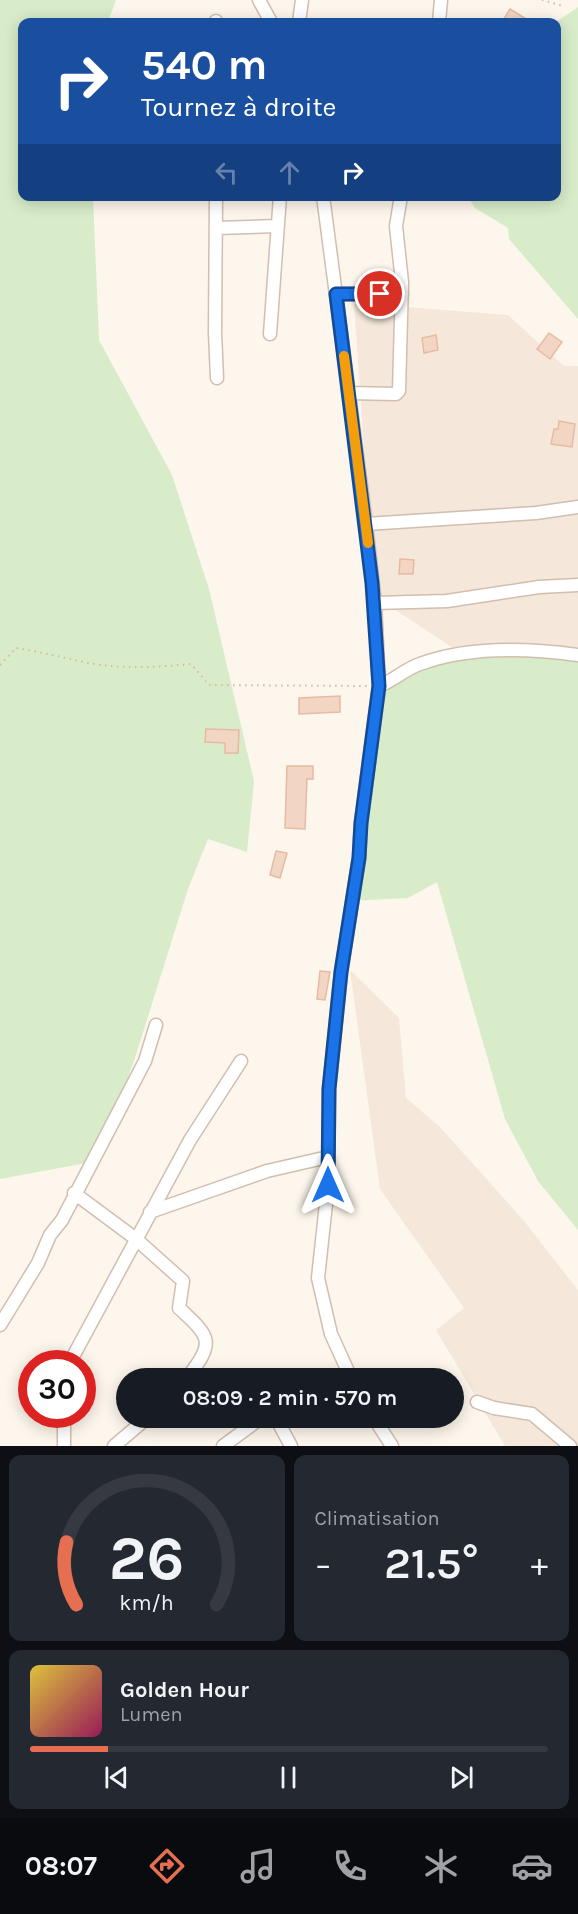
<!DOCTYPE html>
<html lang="fr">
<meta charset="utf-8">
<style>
:root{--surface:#171b24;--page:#242831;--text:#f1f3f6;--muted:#9ea1a6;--line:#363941;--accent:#e76f51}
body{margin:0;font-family:Karla,sans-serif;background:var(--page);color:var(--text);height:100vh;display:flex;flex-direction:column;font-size:22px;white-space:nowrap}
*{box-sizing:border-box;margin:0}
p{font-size:20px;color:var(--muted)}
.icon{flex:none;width:33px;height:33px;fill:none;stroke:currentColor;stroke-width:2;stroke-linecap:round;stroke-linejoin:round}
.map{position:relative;height:1446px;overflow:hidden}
.drawer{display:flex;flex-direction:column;gap:9px;padding:9px;background:#0d0f14;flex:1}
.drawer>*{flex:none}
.hud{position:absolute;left:18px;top:18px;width:543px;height:183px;border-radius:12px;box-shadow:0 3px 15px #0003;background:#1a4fa0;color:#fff;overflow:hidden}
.speed{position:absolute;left:18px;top:1350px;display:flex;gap:12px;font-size:30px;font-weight:700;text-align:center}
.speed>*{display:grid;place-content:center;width:78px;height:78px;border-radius:50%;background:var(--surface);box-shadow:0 3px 15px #0003;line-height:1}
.speed .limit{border:9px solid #d22;background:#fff;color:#111}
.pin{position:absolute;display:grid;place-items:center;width:51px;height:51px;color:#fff;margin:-26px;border:3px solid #fff;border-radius:50%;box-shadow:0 2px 6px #0007}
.me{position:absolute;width:66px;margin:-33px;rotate:0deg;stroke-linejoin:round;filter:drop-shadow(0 0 4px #0008)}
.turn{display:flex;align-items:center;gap:21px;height:126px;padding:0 24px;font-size:27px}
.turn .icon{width:78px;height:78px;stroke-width:2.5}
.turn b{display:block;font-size:42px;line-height:51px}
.lanes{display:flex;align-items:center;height:57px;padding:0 24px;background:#0003;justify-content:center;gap:30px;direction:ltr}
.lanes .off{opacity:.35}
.big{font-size:45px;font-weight:600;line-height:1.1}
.drawer .card{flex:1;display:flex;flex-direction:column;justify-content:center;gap:9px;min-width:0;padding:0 21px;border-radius:12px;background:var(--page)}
.drawer .dial{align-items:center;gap:0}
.dial svg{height:156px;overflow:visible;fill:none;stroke:var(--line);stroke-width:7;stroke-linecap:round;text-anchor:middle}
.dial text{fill:var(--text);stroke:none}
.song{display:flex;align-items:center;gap:18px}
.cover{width:72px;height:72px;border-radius:9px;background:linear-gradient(135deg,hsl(50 70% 55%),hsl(330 70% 35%))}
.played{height:6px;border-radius:3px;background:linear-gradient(90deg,var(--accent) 15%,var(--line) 15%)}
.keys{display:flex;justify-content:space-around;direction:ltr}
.heat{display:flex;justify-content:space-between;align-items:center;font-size:33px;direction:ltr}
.drawer .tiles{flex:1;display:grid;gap:9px;grid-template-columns:1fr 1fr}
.card:last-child{grid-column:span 2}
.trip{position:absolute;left:116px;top:1368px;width:348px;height:60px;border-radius:30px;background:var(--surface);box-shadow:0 3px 15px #0003;font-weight:600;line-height:60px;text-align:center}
.menu{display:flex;height:96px;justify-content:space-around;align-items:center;background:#090b0e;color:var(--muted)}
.menu .icon{width:42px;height:42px}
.menu .selected{color:var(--accent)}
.menu b{font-size:27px;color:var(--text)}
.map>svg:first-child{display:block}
.residential{fill:#f5e8da}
.green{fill:#d8ecc9}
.building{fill:#f3d5c3;stroke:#e6bba3;stroke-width:1.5}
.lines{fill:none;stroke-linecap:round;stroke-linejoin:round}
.minor-casing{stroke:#d1beb0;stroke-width:15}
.path{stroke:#d9b8a5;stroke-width:2;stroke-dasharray:1.5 4.5;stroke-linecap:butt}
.minor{stroke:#fff;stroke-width:12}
.route-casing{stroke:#114b97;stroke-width:15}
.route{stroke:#1a73e8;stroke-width:10}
.slow{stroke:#f59e0b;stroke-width:10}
</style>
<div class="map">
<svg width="578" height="1446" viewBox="0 0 578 1446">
<rect width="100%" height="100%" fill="#fdf6ec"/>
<path class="residential" d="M354,303L508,315L564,366H578V665L486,670L376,597L373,583Z
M350,970L399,1018L406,1098L440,1127L524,1221L578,1290V1446H505L436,1330L464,1308L380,1189Z"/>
<path class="green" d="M0,0H116L108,22H22V196L93,197L99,340L172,475L209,589L254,781L247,852L208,839L188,889L134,1061L97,1161L0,1179Z
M578,7V319L509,239L508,228L475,208L468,197L556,196V22Z
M469,656L558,657L578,661V1230L538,1181L505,1119L437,882L408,898L349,901L374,704C399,672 432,665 469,656Z"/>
<path class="building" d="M510,9L531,22H502Z
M549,333L562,342L550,359L537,349Z
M436,335L438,350L424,353L422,338Z
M559,421L575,424L572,447L551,444L554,429H558Z
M400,559L414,560L413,574H399Z
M340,696V712L299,714V698Z
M206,729L239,730L238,753H225V743L205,742Z
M287,766H313V779H307L305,829L285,828Z
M276,851L287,853L280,878L270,875Z
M320,971L330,972L325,1000L317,999Z"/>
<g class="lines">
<defs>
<path id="minor" d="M259,0L271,22
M216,22V21
M299,22L302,0
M439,22L441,0
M216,196L215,333L217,378
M323,196L366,524L375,603L379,686L361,823L359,858L341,972L329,1089L328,1185L318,1278L331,1334L351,1378
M217,228L277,226
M336,294H402
M270,334L280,196
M349,393L396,394L399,391L402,282L396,226L401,196
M366,524L536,513L578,507
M375,603L447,601L539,587L578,585
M379,686C393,681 405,669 420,664C469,646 527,648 578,655
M74,1193L136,1239L183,1281L179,1308C210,1337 216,1341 187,1378
M150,1212L267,1171L328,1157
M0,1325L38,1263L50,1235L62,1220L145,1061L156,1025
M69,1364L190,1140L241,1061
M477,1402L494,1408L532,1414L570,1446
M57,1414L64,1419V1446
M276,1418L291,1446
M374,1418L392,1446
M114,1446L147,1418
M223,1446L261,1418"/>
</defs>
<use href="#minor" class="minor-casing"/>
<path class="path" d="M542,0L563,6
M0,665L16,648C42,652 68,659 94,664C127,669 159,667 191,664L209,685L368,686"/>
<use href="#minor" class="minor"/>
</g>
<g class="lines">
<defs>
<path id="route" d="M328,1185L329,1089L341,972L359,858L361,823L379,686L372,583L336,294H380"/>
</defs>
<use href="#route" class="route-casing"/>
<use href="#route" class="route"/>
<path class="slow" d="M344,356L368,543"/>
</g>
</svg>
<div class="speed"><div class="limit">30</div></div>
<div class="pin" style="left:380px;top:294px;background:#d93025"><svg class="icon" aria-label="arrive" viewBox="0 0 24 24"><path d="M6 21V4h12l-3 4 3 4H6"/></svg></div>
<svg class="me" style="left:328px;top:1185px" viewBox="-20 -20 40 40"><path d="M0-17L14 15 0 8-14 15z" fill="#1a73e8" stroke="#fff" stroke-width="4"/></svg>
<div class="trip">08:09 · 2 min · 570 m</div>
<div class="hud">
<div class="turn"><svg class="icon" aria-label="right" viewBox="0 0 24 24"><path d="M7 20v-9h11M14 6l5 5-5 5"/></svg><div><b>540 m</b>Tournez à droite</div></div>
<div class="lanes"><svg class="icon off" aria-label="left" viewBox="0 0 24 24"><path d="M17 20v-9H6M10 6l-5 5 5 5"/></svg><svg class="icon off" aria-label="ahead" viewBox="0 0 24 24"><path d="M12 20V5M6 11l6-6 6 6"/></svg><svg class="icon" aria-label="right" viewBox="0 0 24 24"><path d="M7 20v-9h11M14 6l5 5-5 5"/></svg></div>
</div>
</div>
<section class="drawer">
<div class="tiles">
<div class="card dial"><svg viewBox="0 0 100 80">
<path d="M14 69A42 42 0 1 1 86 69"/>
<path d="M14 69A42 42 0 0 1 9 37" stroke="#e76f51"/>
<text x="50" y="56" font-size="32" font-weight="700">26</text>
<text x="50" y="72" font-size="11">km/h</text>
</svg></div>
<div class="card"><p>Climatisation</p>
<div class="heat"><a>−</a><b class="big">21.5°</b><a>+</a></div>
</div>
<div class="card">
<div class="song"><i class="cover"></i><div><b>Golden Hour</b><p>Lumen</p></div></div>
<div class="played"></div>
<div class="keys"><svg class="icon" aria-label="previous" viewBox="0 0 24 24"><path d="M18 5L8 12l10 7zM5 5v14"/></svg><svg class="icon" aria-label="pause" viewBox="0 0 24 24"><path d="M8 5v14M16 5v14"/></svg><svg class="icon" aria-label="next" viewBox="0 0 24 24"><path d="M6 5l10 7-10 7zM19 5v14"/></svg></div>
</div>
</div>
</section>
<nav class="menu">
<b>08:07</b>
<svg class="icon selected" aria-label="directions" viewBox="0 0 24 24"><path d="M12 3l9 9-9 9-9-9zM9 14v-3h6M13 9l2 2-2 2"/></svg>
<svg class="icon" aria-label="music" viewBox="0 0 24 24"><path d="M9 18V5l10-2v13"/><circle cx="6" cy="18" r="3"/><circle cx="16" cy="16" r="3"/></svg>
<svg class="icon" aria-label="phone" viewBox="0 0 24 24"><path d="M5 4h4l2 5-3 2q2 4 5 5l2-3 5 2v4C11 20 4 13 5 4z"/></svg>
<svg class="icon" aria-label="climate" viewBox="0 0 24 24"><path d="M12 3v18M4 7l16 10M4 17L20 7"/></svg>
<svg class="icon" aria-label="car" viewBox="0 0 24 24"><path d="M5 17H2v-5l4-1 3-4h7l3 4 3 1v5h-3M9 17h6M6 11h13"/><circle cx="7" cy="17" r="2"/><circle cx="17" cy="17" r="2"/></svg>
</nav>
